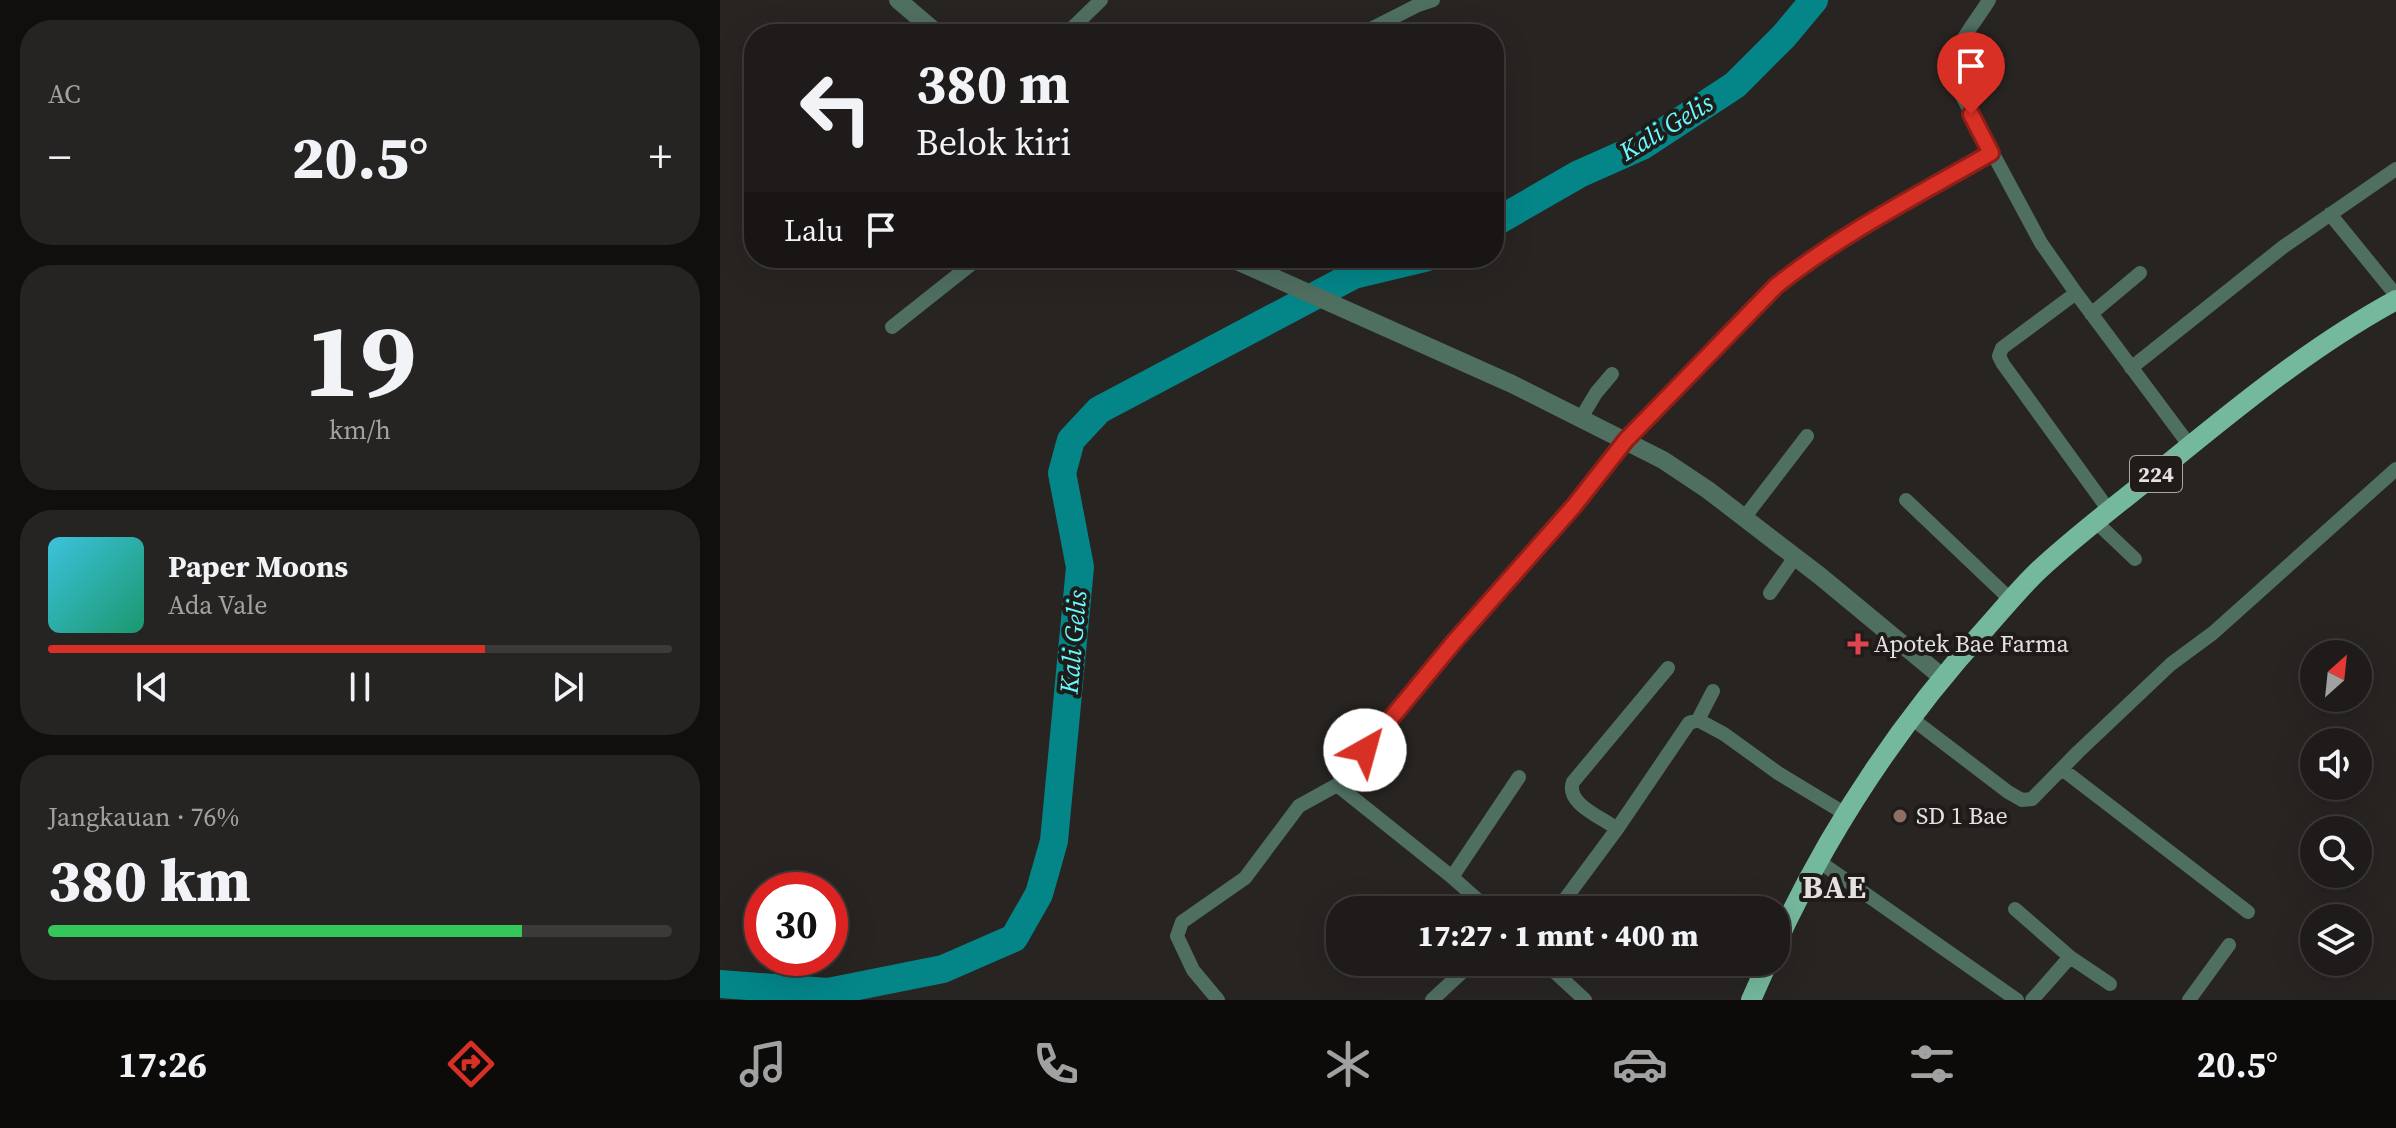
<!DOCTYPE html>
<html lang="id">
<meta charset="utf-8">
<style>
:root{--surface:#1e1b1a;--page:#262423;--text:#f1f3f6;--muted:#a1a1a2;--line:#3c3939;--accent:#d93025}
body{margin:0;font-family:"Source Serif 4",serif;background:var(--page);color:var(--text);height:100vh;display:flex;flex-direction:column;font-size:30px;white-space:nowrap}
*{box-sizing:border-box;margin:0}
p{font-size:26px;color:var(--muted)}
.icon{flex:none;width:44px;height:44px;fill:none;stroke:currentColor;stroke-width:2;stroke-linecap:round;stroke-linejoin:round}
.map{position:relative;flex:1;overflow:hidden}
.side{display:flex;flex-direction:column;gap:20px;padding:20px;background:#100f0e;width:720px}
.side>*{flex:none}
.top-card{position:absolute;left:24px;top:24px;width:760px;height:244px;border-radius:32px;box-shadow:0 8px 32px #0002,0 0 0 2px var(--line);background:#1e1b1a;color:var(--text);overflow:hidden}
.needle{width:52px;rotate:27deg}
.fabs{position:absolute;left:1580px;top:640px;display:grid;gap:16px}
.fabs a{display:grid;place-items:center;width:72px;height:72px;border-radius:50%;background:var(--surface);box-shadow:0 8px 32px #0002,0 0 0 2px var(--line);font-size:40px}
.speed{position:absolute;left:24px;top:872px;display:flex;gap:16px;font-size:40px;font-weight:700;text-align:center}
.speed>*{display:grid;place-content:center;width:104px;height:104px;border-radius:50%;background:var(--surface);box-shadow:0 8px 32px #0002,0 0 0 2px var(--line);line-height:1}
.speed .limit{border:12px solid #d22;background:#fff;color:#111}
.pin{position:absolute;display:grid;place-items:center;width:68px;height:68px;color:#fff;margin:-82px -34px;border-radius:50% 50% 50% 0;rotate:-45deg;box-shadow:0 0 8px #0007}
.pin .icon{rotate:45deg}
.me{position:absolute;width:88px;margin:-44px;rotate:38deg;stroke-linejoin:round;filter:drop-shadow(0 0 6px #0008)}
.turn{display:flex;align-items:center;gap:28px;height:168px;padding:0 40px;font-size:36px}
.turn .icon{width:104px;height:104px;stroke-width:2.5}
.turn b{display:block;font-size:56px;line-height:68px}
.then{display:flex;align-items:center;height:76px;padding:0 40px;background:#0003;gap:16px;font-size:30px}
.big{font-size:60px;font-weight:800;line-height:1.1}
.side .widget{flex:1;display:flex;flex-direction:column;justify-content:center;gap:12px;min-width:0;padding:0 28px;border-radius:32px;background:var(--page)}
.side .dial{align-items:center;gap:0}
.dial b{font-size:104px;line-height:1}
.song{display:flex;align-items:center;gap:24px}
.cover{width:96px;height:96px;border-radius:12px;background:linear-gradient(135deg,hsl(190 70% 55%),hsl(160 70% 35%))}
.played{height:8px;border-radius:4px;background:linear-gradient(90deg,var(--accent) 70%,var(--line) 70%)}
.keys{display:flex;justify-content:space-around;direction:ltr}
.heat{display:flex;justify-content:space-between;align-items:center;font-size:44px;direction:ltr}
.charge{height:12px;border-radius:6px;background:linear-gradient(90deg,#34c759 76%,var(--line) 0)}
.trip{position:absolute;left:606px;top:896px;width:464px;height:80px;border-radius:32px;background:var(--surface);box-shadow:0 8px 32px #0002,0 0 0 2px var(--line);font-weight:800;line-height:80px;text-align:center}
.dock{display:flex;height:128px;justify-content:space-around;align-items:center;background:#0c0b0a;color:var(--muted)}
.dock .icon{width:56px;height:56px}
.dock .active{color:var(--accent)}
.dock b{font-size:36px;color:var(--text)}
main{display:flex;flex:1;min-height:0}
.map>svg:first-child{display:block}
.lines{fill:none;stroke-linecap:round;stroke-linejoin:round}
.river{stroke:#048689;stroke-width:28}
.minor{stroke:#4f6f61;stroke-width:14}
.tertiary{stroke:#4f6f61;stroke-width:18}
.primary{stroke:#75b99d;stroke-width:20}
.route-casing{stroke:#8d1f18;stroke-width:20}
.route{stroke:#d93025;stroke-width:14}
.health-dot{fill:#e0444e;stroke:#1f1b19;stroke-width:3}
.education-dot{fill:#8d6e63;stroke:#1f1b19;stroke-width:3}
.labels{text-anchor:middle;stroke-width:8;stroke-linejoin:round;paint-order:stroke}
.shield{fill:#1f1b19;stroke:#a9a6a4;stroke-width:2}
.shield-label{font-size:22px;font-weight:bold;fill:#e4e1e0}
.poi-label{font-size:24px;fill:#e4e1e0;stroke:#1f1b19;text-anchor:start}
.water-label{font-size:26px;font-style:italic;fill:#67faff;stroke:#1f1b19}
.district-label{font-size:32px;font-weight:bold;letter-spacing:2px;fill:#e4e1e0;stroke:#1f1b19}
</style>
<main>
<section class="side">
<div class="widget"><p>AC</p>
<div class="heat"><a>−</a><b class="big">20.5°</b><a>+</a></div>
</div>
<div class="widget dial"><b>19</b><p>km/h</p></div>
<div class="widget">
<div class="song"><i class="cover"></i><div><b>Paper Moons</b><p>Ada Vale</p></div></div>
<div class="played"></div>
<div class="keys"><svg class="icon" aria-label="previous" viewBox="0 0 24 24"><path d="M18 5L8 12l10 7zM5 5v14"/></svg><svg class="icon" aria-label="pause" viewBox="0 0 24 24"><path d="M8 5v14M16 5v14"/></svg><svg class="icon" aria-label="next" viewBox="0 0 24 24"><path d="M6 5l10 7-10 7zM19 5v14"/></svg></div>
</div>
<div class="widget"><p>Jangkauan · 76%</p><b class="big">380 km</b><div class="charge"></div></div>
</section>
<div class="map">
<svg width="1676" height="1000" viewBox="0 0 1676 1000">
<rect width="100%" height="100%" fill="#282422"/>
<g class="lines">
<path class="river" d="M774,223L859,174L922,146L1015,85L1064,36L1094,0
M0,984L108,992L223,969L294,938L319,894L334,841L360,567L342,473L351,440L379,410L634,275L705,258"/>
<path class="minor" d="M1269,0C1255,24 1225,53 1235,83L1321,243L1356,293L1470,446
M346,34L381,0
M534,34L536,32L560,34
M641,34L698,5L713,0
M1610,214L1676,295
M1356,293L1282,348L1279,356L1283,364L1388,509
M1371,314L1420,273
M172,327L259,258
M1411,368L1563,247L1676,169
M861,418L876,393L892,374
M1186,500L1291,600
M1024,518L1087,436
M1375,521L1415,559
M1050,593L1075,557
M1191,718L1288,792L1302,800L1312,799L1358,752L1451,664L1493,633L1676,469
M978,720L993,691
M1342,769L1528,912
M617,785L732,877L769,910
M897,829L969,723L978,720L1004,734L1058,773L1124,813
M1097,860L1297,1000
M732,877L799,777
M1295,909L1350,957L1390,984
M837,910L897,829C882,817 845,804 853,782L948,668
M824,962L865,1000
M498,1000L473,970L457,936L462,922L525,878L579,806L617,785L734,642L854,506L906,440L1056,286C1121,234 1198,195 1271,153
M712,1000L753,962
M1312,1000L1350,957
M1469,1000L1509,945"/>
<path class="tertiary" d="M178,0L218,34
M510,258L792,384L943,460L988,490L1100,576L1222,677"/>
<path class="primary" d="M1056,944C1110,828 1179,723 1266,628C1283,609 1300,588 1319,570C1361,531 1406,498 1450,462C1521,404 1595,344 1676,300
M1031,1000L1048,962"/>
</g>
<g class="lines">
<defs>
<path id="route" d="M645,750L734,642L854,506L906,440L1056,286C1121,234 1198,195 1271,153L1251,114"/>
</defs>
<use href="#route" class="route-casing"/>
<use href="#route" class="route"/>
</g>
<path class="health-dot" d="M1134 632h8v8h8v8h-8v8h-8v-8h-8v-8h8z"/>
<circle class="education-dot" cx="1180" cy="816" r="8"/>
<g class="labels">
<rect class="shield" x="1410" y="456" width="52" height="36" rx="6"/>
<g class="shield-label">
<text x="1436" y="482">224</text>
</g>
<g class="poi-label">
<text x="1154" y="652">Apotek Bae Farma</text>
<text x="1196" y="824">SD 1 Bae</text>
</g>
<g class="water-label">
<text transform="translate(946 127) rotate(-31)" y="9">Kali Gelis</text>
<text transform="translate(353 642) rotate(-85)" y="9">Kali Gelis</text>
</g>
<g class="district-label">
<text x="1115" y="898">BAE</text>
</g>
</g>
</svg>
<div class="fabs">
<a><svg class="needle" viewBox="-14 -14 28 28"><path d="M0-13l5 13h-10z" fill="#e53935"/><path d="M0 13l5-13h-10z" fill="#a1a1a2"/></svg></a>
<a><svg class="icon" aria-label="sound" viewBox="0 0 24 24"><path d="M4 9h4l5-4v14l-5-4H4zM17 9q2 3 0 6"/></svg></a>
<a><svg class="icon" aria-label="search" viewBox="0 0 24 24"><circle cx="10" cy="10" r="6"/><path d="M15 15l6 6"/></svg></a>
<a><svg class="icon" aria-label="layers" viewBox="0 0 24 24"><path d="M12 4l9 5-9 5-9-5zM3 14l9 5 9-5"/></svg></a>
</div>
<div class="speed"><div class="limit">30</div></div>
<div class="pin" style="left:1251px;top:114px;background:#d93025"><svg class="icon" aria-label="arrive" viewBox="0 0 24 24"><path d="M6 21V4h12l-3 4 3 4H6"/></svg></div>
<svg class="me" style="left:645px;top:750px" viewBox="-20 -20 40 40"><circle r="19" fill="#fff"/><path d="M0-13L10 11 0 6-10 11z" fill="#d93025"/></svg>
<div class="trip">17:27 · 1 mnt · 400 m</div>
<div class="top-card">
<div class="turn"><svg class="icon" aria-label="left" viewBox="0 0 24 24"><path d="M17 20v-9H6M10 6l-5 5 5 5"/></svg><div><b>380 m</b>Belok kiri</div></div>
<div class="then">Lalu<svg class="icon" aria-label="arrive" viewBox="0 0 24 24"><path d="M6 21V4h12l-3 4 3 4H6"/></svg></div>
</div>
</div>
</main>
<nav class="dock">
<b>17:26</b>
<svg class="icon active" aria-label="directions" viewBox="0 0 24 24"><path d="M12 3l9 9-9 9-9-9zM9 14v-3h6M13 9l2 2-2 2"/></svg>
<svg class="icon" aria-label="music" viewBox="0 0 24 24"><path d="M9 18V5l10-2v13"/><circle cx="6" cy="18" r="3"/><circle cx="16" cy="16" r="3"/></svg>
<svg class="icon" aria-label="phone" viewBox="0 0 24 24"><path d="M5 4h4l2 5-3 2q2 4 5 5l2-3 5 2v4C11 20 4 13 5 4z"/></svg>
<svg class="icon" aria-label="climate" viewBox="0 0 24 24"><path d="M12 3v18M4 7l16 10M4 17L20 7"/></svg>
<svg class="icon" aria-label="car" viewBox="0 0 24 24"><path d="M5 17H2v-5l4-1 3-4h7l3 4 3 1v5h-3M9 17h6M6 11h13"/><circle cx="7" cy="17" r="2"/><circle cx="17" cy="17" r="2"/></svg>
<svg class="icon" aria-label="filters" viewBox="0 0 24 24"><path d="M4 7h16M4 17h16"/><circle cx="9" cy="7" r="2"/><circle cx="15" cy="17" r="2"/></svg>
<b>20.5°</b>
</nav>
